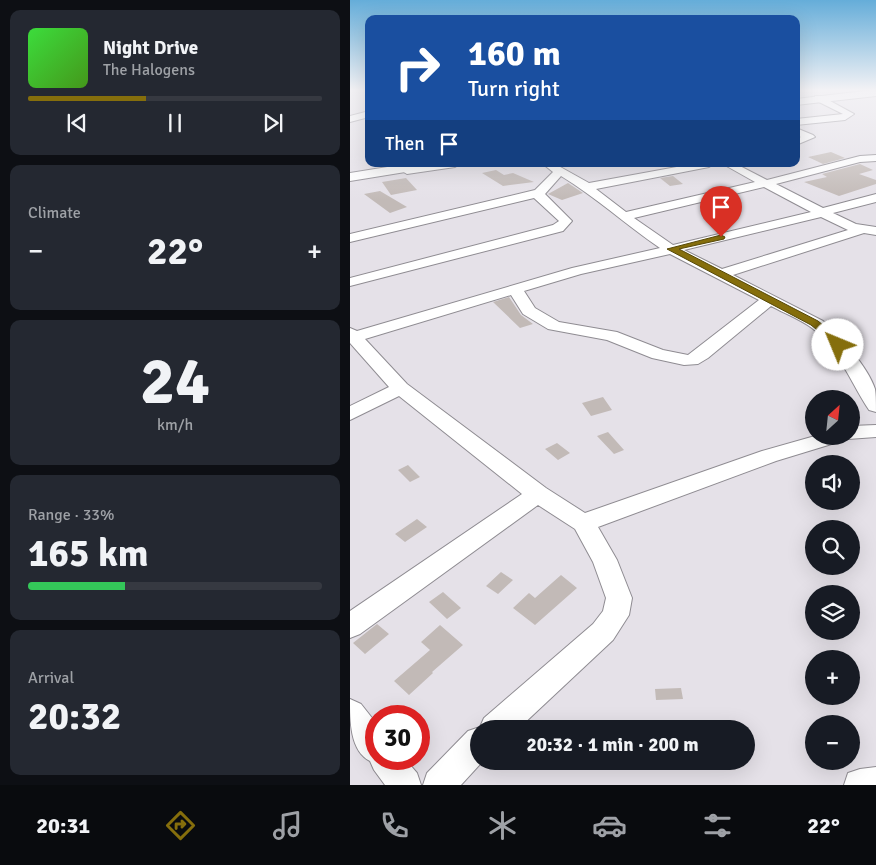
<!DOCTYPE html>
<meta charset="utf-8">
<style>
:root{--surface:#171b24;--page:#242831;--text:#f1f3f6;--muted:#9ea1a6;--line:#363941;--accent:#856e0c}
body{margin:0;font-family:Signika,sans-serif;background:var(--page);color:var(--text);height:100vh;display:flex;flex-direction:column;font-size:19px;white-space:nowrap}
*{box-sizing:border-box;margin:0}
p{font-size:16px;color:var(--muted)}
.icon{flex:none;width:28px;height:28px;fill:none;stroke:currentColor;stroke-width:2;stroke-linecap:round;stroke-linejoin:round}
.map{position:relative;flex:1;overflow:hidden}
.panel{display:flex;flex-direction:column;gap:10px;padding:10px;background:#0d0f14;width:350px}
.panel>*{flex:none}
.guide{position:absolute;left:15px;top:15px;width:435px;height:152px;border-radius:10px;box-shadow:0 5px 20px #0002;background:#1a4fa0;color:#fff;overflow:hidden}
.needle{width:32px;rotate:27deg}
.controls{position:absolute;left:455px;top:390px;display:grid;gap:10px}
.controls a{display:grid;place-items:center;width:55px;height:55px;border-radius:50%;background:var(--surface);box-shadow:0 5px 20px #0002;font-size:25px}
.speed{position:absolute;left:15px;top:705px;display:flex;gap:10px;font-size:25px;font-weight:700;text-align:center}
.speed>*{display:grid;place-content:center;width:65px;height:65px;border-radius:50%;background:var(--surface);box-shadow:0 5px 20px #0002;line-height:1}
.speed .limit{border:8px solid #d22;background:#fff;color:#111}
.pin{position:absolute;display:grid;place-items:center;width:42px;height:42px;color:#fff;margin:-51px -21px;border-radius:50% 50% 50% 0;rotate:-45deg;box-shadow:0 0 5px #0007}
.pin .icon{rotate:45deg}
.me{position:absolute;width:55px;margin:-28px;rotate:315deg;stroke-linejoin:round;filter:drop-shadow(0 0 4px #0008)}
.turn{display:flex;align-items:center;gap:18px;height:105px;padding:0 20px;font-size:22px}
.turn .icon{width:65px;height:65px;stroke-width:2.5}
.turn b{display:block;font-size:35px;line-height:42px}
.then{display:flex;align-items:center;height:48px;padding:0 20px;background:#0003;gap:10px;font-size:19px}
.big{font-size:38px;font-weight:700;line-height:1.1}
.panel .tile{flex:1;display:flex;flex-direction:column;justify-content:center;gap:8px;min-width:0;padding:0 18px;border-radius:10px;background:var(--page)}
.panel .dial{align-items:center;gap:0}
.dial b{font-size:65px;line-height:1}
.song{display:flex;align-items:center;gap:15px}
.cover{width:60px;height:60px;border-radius:8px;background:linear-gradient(135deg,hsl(120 70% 55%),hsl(100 70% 35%))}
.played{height:5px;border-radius:2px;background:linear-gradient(90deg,var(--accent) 40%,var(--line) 40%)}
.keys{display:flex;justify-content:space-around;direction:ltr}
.heat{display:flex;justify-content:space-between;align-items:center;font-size:28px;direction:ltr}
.charge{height:8px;border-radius:4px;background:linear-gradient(90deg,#34c759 33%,var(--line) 0)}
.trip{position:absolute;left:120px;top:720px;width:285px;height:50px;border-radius:25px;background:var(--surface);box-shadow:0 5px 20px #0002;font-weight:700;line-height:50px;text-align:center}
.dock{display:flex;height:80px;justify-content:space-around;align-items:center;background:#090b0e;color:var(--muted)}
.dock .icon{width:35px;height:35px}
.dock .selected{color:var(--accent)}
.dock b{font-size:22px;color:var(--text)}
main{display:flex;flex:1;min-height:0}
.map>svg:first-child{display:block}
.building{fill:#c2bab7}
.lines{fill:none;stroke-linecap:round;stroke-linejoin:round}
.minor-casing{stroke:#8f8c92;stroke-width:2}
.major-casing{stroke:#8f8c92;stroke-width:2}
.minor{fill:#fff;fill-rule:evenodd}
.major{fill:#fff;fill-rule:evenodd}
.route{fill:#856e0c;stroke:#564808}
</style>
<main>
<section class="panel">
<div class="tile">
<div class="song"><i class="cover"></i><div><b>Night Drive</b><p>The Halogens</p></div></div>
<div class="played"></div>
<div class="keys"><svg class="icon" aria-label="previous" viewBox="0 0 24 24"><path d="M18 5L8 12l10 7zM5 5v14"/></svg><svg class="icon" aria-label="pause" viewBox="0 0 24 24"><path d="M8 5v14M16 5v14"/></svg><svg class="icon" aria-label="next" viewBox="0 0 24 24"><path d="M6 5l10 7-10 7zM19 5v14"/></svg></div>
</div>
<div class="tile"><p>Climate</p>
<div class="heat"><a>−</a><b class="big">22°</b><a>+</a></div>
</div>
<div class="tile dial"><b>24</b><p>km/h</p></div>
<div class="tile"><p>Range · 33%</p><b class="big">165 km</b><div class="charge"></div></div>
<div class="tile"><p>Arrival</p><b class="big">20:32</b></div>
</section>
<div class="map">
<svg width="526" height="785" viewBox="0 0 526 785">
<rect width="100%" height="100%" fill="#e5e1e8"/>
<path class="building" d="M481,152L495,158L473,164L458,157Z
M510,164L523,170L509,174L526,180V184L489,196L454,182L477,177L472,174Z
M146,170L154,175L163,173L184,182L153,186L132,173Z
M323,176L333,184L320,186L310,178Z
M56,178L67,190L41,195L32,182Z
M218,183L233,193L212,200L198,194Z
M30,191L57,207L40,213L14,194Z
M159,297L171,315L183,324L170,328L143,302Z
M253,397L262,410L241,416L232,403Z
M258,432L274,450L264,454L247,436Z
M207,443L220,453L208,460L195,449Z
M58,465L70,477L60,482L48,470Z
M67,519L77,527L55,542L45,534Z
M151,572L163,580L148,594L136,586Z
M211,575L227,588L185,625L163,608L179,593L185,598Z
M93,592L111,608L97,619L79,602Z
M27,624L39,634L15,654L3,643Z
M90,625L113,645L82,672L83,673L59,695L44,681L80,650L71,642Z
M331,688L333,699L306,700L305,689Z"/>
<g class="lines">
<defs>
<path id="minor" d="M465,96H471L504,114L495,120L446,125V119L493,114L465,100Z
M19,111V117L0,122V116Z
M446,128L463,135L465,137L446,145V139L451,137L446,135Z
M526,155V161L510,162L426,184L473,208L526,194V202L483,213L506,224L526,227V235L514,233L383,275L473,321C490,336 518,367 525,389C526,395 526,405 526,412L519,410C501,383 489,349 462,328C450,319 434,313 421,306L358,358L348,364L334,365L302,358L257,340L198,329L173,314L161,295L15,339L57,384L196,488L235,513L412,451L465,436H501V426L526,425V437L498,439L426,461L248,527L267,560L282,598L279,615L263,640L168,729H129V761H133L111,785H73L77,773L118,731L130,727L134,718L243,624L253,611L256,598L243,562L225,529L188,505L10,634L0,638V611L172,494L49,396L0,420V406L39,387L0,343V328L7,331L222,268L310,248C276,225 246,197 211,176L195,194L222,221L213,231L0,286V278L203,225L209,221L184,198L0,242V234L185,190L203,172L193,164H205L239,183L343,164H364L359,167L246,189L276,212L405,182L373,164H386L417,180L510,156ZM414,187L461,212L323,245L284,218ZM471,217L498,230L372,269L334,250ZM320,254L409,300L338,355L313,350L267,332L209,322L185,308L174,291L231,274Z
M85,164H110L105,167L57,174L52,171L57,168Z
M0,699L11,704L26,723V759H55L67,773L71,785H35L24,770L20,761C0,751 0,721 0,699Z
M526,767V785H494L498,773L510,769Z"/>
<path id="major" d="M523,90H526V96L446,105V99Z
M56,164H87L80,168L0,181V173Z"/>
</defs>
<use href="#minor" class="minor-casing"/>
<use href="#major" class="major-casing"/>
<use href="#minor" class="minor"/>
<use href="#major" class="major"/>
</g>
<linearGradient id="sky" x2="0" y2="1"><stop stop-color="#65add9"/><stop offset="0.45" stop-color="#f3f2f5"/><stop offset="1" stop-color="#f3f2f5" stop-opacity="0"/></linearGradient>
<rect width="526" height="200" fill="url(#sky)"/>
<path class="route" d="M371,235L375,237L374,239L329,249L468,321L484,334L494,345L492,347H485L477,338L461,325L317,249Z"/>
</svg>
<div class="controls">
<a><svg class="needle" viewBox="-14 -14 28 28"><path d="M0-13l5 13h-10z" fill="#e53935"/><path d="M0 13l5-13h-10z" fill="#9ea1a6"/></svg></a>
<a><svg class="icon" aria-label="sound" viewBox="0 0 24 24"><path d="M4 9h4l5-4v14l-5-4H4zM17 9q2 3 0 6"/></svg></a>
<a><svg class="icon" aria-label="search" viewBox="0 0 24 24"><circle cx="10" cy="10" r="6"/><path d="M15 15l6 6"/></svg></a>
<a><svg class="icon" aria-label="layers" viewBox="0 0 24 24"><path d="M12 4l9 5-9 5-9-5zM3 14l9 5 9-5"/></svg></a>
<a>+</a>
<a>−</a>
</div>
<div class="speed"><div class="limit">30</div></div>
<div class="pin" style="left:371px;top:237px;background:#d93025"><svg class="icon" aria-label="arrive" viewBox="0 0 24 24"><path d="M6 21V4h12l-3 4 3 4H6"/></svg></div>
<svg class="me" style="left:488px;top:345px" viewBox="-20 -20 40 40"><circle r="19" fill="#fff"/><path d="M0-13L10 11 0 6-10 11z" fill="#856e0c"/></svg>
<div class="trip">20:32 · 1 min · 200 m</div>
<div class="guide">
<div class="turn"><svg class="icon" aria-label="right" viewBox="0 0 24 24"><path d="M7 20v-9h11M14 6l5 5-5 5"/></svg><div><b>160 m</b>Turn right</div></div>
<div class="then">Then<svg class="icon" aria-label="arrive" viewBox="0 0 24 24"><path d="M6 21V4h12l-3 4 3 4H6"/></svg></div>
</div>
</div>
</main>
<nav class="dock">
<b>20:31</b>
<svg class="icon selected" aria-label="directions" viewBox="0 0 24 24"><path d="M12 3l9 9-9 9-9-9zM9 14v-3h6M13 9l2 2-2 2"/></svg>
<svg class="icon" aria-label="music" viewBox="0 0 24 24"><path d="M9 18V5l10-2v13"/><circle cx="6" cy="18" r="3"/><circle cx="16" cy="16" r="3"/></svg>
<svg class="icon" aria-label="phone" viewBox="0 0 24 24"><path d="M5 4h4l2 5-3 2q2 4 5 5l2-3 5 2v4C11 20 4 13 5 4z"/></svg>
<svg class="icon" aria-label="climate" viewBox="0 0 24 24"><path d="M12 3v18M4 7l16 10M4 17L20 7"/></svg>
<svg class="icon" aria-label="car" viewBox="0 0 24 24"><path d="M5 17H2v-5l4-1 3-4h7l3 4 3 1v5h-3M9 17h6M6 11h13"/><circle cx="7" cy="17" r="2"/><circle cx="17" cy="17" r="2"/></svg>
<svg class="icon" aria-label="filters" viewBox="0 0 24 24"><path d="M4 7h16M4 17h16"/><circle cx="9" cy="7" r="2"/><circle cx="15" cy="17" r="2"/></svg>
<b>22°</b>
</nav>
